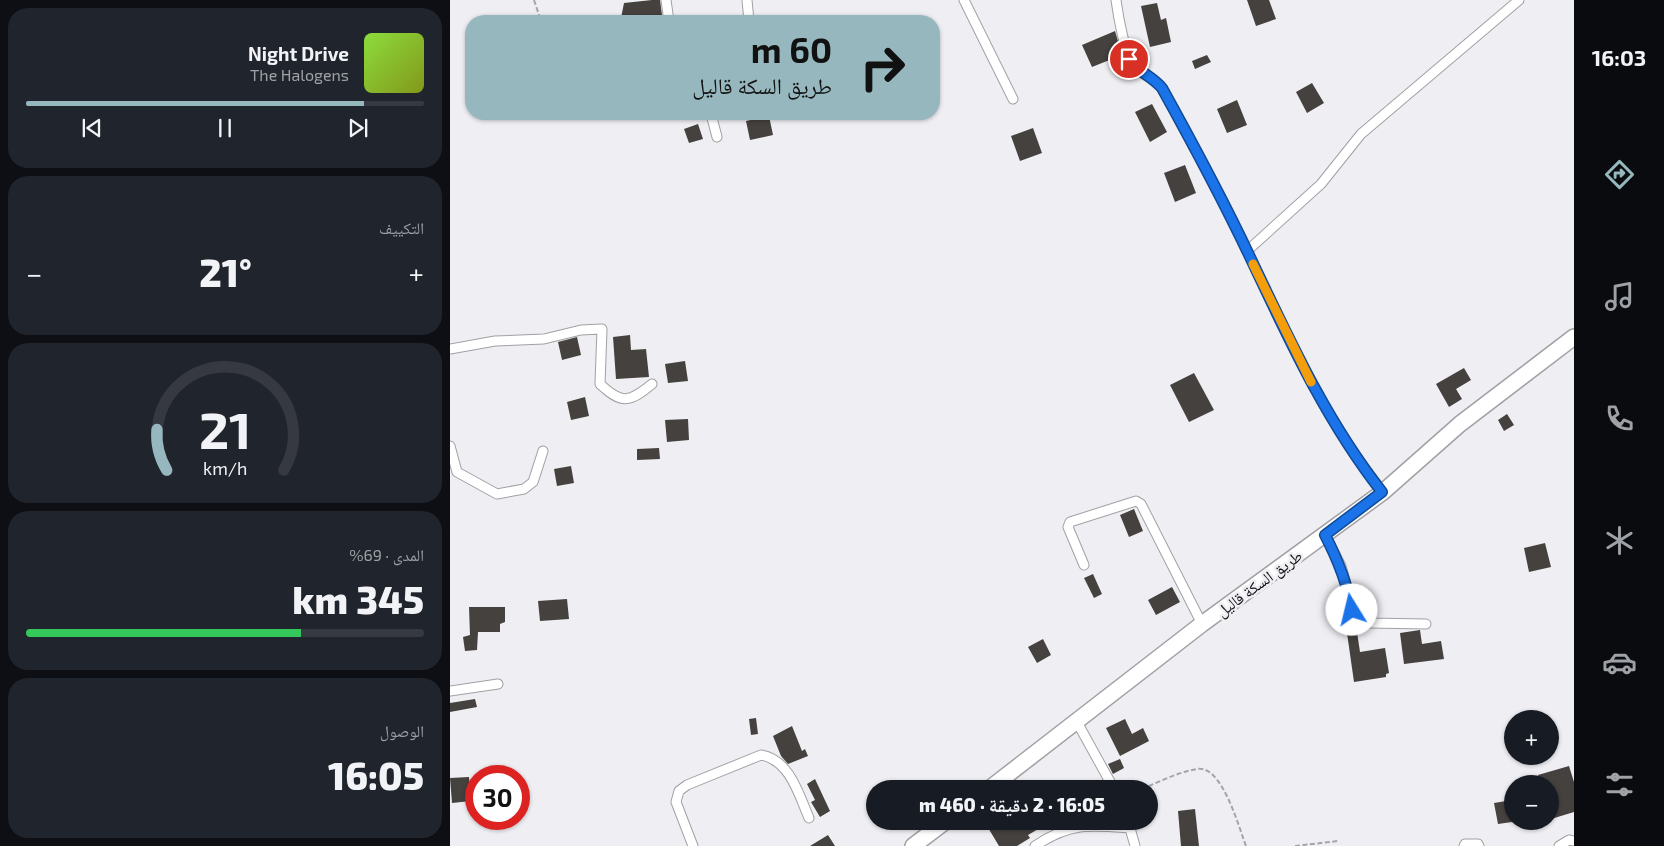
<!DOCTYPE html>
<html lang="ar">
<meta charset="utf-8">
<style>
:root{--surface:#171b24;--page:#20242c;--text:#f1f3f6;--muted:#9ea1a6;--line:#363941;--accent:#95b7bd}
body{margin:0;font-family:"Exo 2","Noto Naskh Arabic",sans-serif;background:var(--page);color:var(--text);direction:rtl;height:100vh;display:flex;flex-direction:column;font-size:19px;white-space:nowrap}
*{box-sizing:border-box;margin:0}
p{font-size:16px;color:var(--muted)}
.icon{flex:none;width:28px;height:28px;fill:none;stroke:currentColor;stroke-width:2;stroke-linecap:round;stroke-linejoin:round}
.map{position:relative;flex:1;overflow:hidden;direction:ltr}
.side{display:flex;flex-direction:column;gap:8px;padding:8px;background:#0d0f14;width:450px}
.side>*{flex:none}
.top-card{position:absolute;left:15px;top:15px;width:475px;height:105px;border-radius:20px;box-shadow:0 1px 4px #0004;direction:rtl;background:#95b7bd;color:#111;overflow:hidden}
.controls{position:absolute;left:1054px;top:710px;display:grid;gap:10px}
.controls a{display:grid;place-items:center;width:55px;height:55px;border-radius:50%;background:var(--surface);box-shadow:0 1px 4px #0004;font-size:25px}
.speed{position:absolute;left:15px;top:765px;display:flex;gap:10px;font-size:25px;font-weight:700;text-align:center}
.speed>*{display:grid;place-content:center;width:65px;height:65px;border-radius:50%;background:var(--surface);box-shadow:0 1px 4px #0004;line-height:1}
.speed .limit{border:8px solid #d22;background:#fff;color:#111}
.pin{position:absolute;display:grid;place-items:center;width:42px;height:42px;color:#fff;margin:-21px;border:2px solid #fff;border-radius:50%;box-shadow:0 1px 5px #0007}
.me{position:absolute;width:55px;margin:-28px;rotate:351deg;stroke-linejoin:round;filter:drop-shadow(0 0 4px #0008)}
.turn{display:flex;align-items:center;gap:18px;height:105px;padding:0 25px;font-size:22px}
.turn .icon{width:65px;height:65px;stroke-width:2.5}
.turn b{display:block;font-size:35px;line-height:42px}
.big{font-size:38px;font-weight:800;line-height:1.1}
.side .widget{flex:1;display:flex;flex-direction:column;justify-content:center;gap:8px;min-width:0;padding:0 18px;border-radius:20px;background:var(--page)}
.side .dial{align-items:center;gap:0}
.dial svg{height:130px;overflow:visible;fill:none;stroke:var(--line);stroke-width:7;stroke-linecap:round;text-anchor:middle}
.dial text{fill:var(--text);stroke:none}
.song{display:flex;align-items:center;gap:15px}
.cover{width:60px;height:60px;border-radius:8px;background:linear-gradient(135deg,hsl(90 70% 55%),hsl(70 70% 35%))}
.played{height:5px;border-radius:2px;background:linear-gradient(90deg,var(--accent) 85%,var(--line) 85%)}
.keys{display:flex;justify-content:space-around;direction:ltr}
.heat{display:flex;justify-content:space-between;align-items:center;font-size:28px;direction:ltr}
.charge{height:8px;border-radius:4px;background:linear-gradient(90deg,#34c759 69%,var(--line) 0)}
.trip{position:absolute;left:416px;top:780px;width:292px;height:50px;border-radius:25px;background:var(--surface);box-shadow:0 1px 4px #0004;font-weight:800;line-height:50px;text-align:center;direction:rtl}
main{display:flex;flex:1;min-height:0}
.dock{display:flex;flex-direction:column;width:90px;justify-content:space-around;align-items:center;background:#090b0e;color:var(--muted)}
.dock .icon{width:35px;height:35px}
.dock .current{color:var(--accent)}
.dock b{font-size:22px;color:var(--text)}
.map>svg:first-child{display:block}
.building{fill:#44413e}
.lines{fill:none;stroke-linecap:round;stroke-linejoin:round}
.minor-casing{stroke:#a1a0a4;stroke-width:11}
.primary-casing{stroke:#a1a0a4;stroke-width:18}
.path{stroke:#a5a4a8;stroke-width:2;stroke-dasharray:5 2.5;stroke-linecap:butt}
.minor{stroke:#fff;stroke-width:9}
.primary{stroke:#fff;stroke-width:15}
.route-casing{stroke:#114b97;stroke-width:12}
.route{stroke:#1a73e8;stroke-width:9}
.slow{stroke:#f59e0b;stroke-width:9}
.labels{text-anchor:middle;stroke-width:5;stroke-linejoin:round;paint-order:stroke}
.street-label{font-size:16px;fill:#111112;stroke:#efeef3}
</style>
<main>
<nav class="dock">
<b>16:03</b>
<svg class="icon current" aria-label="directions" viewBox="0 0 24 24"><path d="M12 3l9 9-9 9-9-9zM9 14v-3h6M13 9l2 2-2 2"/></svg>
<svg class="icon" aria-label="music" viewBox="0 0 24 24"><path d="M9 18V5l10-2v13"/><circle cx="6" cy="18" r="3"/><circle cx="16" cy="16" r="3"/></svg>
<svg class="icon" aria-label="phone" viewBox="0 0 24 24"><path d="M5 4h4l2 5-3 2q2 4 5 5l2-3 5 2v4C11 20 4 13 5 4z"/></svg>
<svg class="icon" aria-label="climate" viewBox="0 0 24 24"><path d="M12 3v18M4 7l16 10M4 17L20 7"/></svg>
<svg class="icon" aria-label="car" viewBox="0 0 24 24"><path d="M5 17H2v-5l4-1 3-4h7l3 4 3 1v5h-3M9 17h6M6 11h13"/><circle cx="7" cy="17" r="2"/><circle cx="17" cy="17" r="2"/></svg>
<svg class="icon" aria-label="filters" viewBox="0 0 24 24"><path d="M4 7h16M4 17h16"/><circle cx="9" cy="7" r="2"/><circle cx="15" cy="17" r="2"/></svg>
</nav>
<div class="map">
<svg width="1124" height="846" viewBox="0 0 1124 846">
<rect width="100%" height="100%" fill="#efeef3"/>
<path class="building" d="M202,0H210L212,15L190,20L181,21V17L171,18L174,3Z
M797,0H819L826,19L806,26Z
M707,3L711,20L716,18L721,42L700,47L691,6Z
M665,31L672,55L642,67L632,45Z
M757,55L761,62L745,69L742,61Z
M862,83L874,103L857,113L846,92Z
M787,100L797,125L777,133L767,109Z
M702,104L717,132L700,142L685,112Z
M319,116L323,135L300,140L296,121Z
M248,124L253,139L239,143L234,129Z
M583,128L592,153L570,161L561,136Z
M735,165L746,193L725,202L714,173Z
M180,335L181,350L196,349L199,377L166,379L163,337Z
M127,337L131,355L112,360L108,342Z
M235,361L238,381L218,383L215,364Z
M1014,368L1021,380L1006,389L1012,399L999,407L986,384Z
M744,373L764,410L739,422L720,385Z
M135,397L139,416L121,420L117,402Z
M1057,414L1064,425L1054,431L1048,420Z
M238,419L239,440L217,442L215,420Z
M209,448L210,459L187,460V449Z
M121,466L124,483L107,486L104,469Z
M684,509L693,531L679,537L670,515Z
M1095,543L1101,567L1079,572L1074,548Z
M643,574L652,594L644,598L634,578Z
M722,587L730,602L706,615L698,600Z
M117,599L119,619L90,621L88,601Z
M19,607H55V622L50,624V632H28L27,650L15,651L13,637L20,635Z
M970,630L972,644L991,641L994,659L954,664L950,633Z
M907,632L910,652L935,648L939,673L936,674V677L904,682L897,633Z
M593,639L601,655L587,663L578,647Z
M25,699L27,707L0,712V703Z
M306,718L308,734L301,735L299,719Z
M675,719L682,734L693,728L699,741L670,756L656,728Z
M342,726L352,751L355,749L358,756L338,764L331,756L323,736Z
M670,759L674,768L663,774L658,764Z
M1119,766L1124,782V812L1101,819L1100,784H1090L1088,775Z
M19,777L21,801L2,803L0,778Z
M365,779L380,811L370,817L361,802L365,800L357,784Z
M1062,800V822L1048,824L1044,803Z
M745,809L749,846H731L728,811Z
M534,821H602L578,835L580,838L567,846H549Z
M378,835L385,846H360Z"/>
<g class="lines">
<defs>
<path id="minor" d="M216,0L219,21
M297,0L299,21
M514,0L563,99
M666,0C668,15 675,57 685,67C693,75 704,79 712,88C743,144 773,200 800,257C838,339 876,422 933,492
M261,114L267,137
M797,251L871,184L911,134L1069,0
M0,349L45,341L94,339L131,330L152,329L150,384C172,405 180,402 202,384
M0,446L7,472L47,494L74,489L83,482L93,451
M875,535L891,566L905,617L919,623L976,624
M634,565L618,527L620,522L686,501L691,504L752,624
M0,691L48,684
M627,722L664,789
M678,821L685,846
M243,846L226,802L229,791L237,785L311,755C340,760 349,795 359,818
M585,846C620,822 640,825 680,828
M1014,846L1015,844H1028L1029,846
M1109,846L1119,840L1124,841"/>
<path id="primary" d="M539,789L752,624L933,492L1010,424L1124,337
M463,846L496,821"/>
</defs>
<use href="#minor" class="minor-casing"/>
<use href="#primary" class="primary-casing"/>
<path class="path" d="M84,0L91,21
M692,789C709,782 728,772 747,769C772,764 789,828 796,846
M845,846L888,841"/>
<use href="#minor" class="minor"/>
<use href="#primary" class="primary"/>
</g>
<g class="lines">
<defs>
<path id="route" d="M679,59C688,72 702,76 712,88C743,144 773,200 800,257C839,339 876,421 932,492L875,535C888,560 897,582 902,610"/>
</defs>
<use href="#route" class="route-casing"/>
<use href="#route" class="route"/>
<path class="slow" d="M803,264L861,382"/>
</g>
<g class="labels">
<g class="street-label">
<text transform="translate(809 583) rotate(-36)" y="6">طريق السكة قاليل</text>
</g>
</g>
</svg>
<div class="controls">
<a>+</a>
<a>−</a>
</div>
<div class="speed"><div class="limit">30</div></div>
<div class="pin" style="left:679px;top:59px;background:#d93025"><svg class="icon" aria-label="arrive" viewBox="0 0 24 24"><path d="M6 21V4h12l-3 4 3 4H6"/></svg></div>
<svg class="me" style="left:902px;top:610px" viewBox="-20 -20 40 40"><circle r="19" fill="#fff"/><path d="M0-13L10 11 0 6-10 11z" fill="#1a73e8"/></svg>
<div class="trip">16:05 · 2 دقيقة · 460 m</div>
<div class="top-card">
<div class="turn"><svg class="icon" aria-label="right" viewBox="0 0 24 24"><path d="M7 20v-9h11M14 6l5 5-5 5"/></svg><div><b>60 m</b>طريق السكة قاليل</div></div>
</div>
</div>
<section class="side">
<div class="widget">
<div class="song"><i class="cover"></i><div><b>Night Drive</b><p>The Halogens</p></div></div>
<div class="played"></div>
<div class="keys"><svg class="icon" aria-label="previous" viewBox="0 0 24 24"><path d="M18 5L8 12l10 7zM5 5v14"/></svg><svg class="icon" aria-label="pause" viewBox="0 0 24 24"><path d="M8 5v14M16 5v14"/></svg><svg class="icon" aria-label="next" viewBox="0 0 24 24"><path d="M6 5l10 7-10 7zM19 5v14"/></svg></div>
</div>
<div class="widget"><p>التكييف</p>
<div class="heat"><a>−</a><b class="big">21°</b><a>+</a></div>
</div>
<div class="widget dial"><svg viewBox="0 0 100 80">
<path d="M14 69A42 42 0 1 1 86 69"/>
<path d="M14 69A42 42 0 0 1 8 44" stroke="#95b7bd"/>
<text x="50" y="56" font-size="32" font-weight="700">21</text>
<text x="50" y="72" font-size="11">km/h</text>
</svg></div>
<div class="widget"><p>المدى · 69%</p><b class="big">345 km</b><div class="charge"></div></div>
<div class="widget"><p>الوصول</p><b class="big">16:05</b></div>
</section>
</main>
